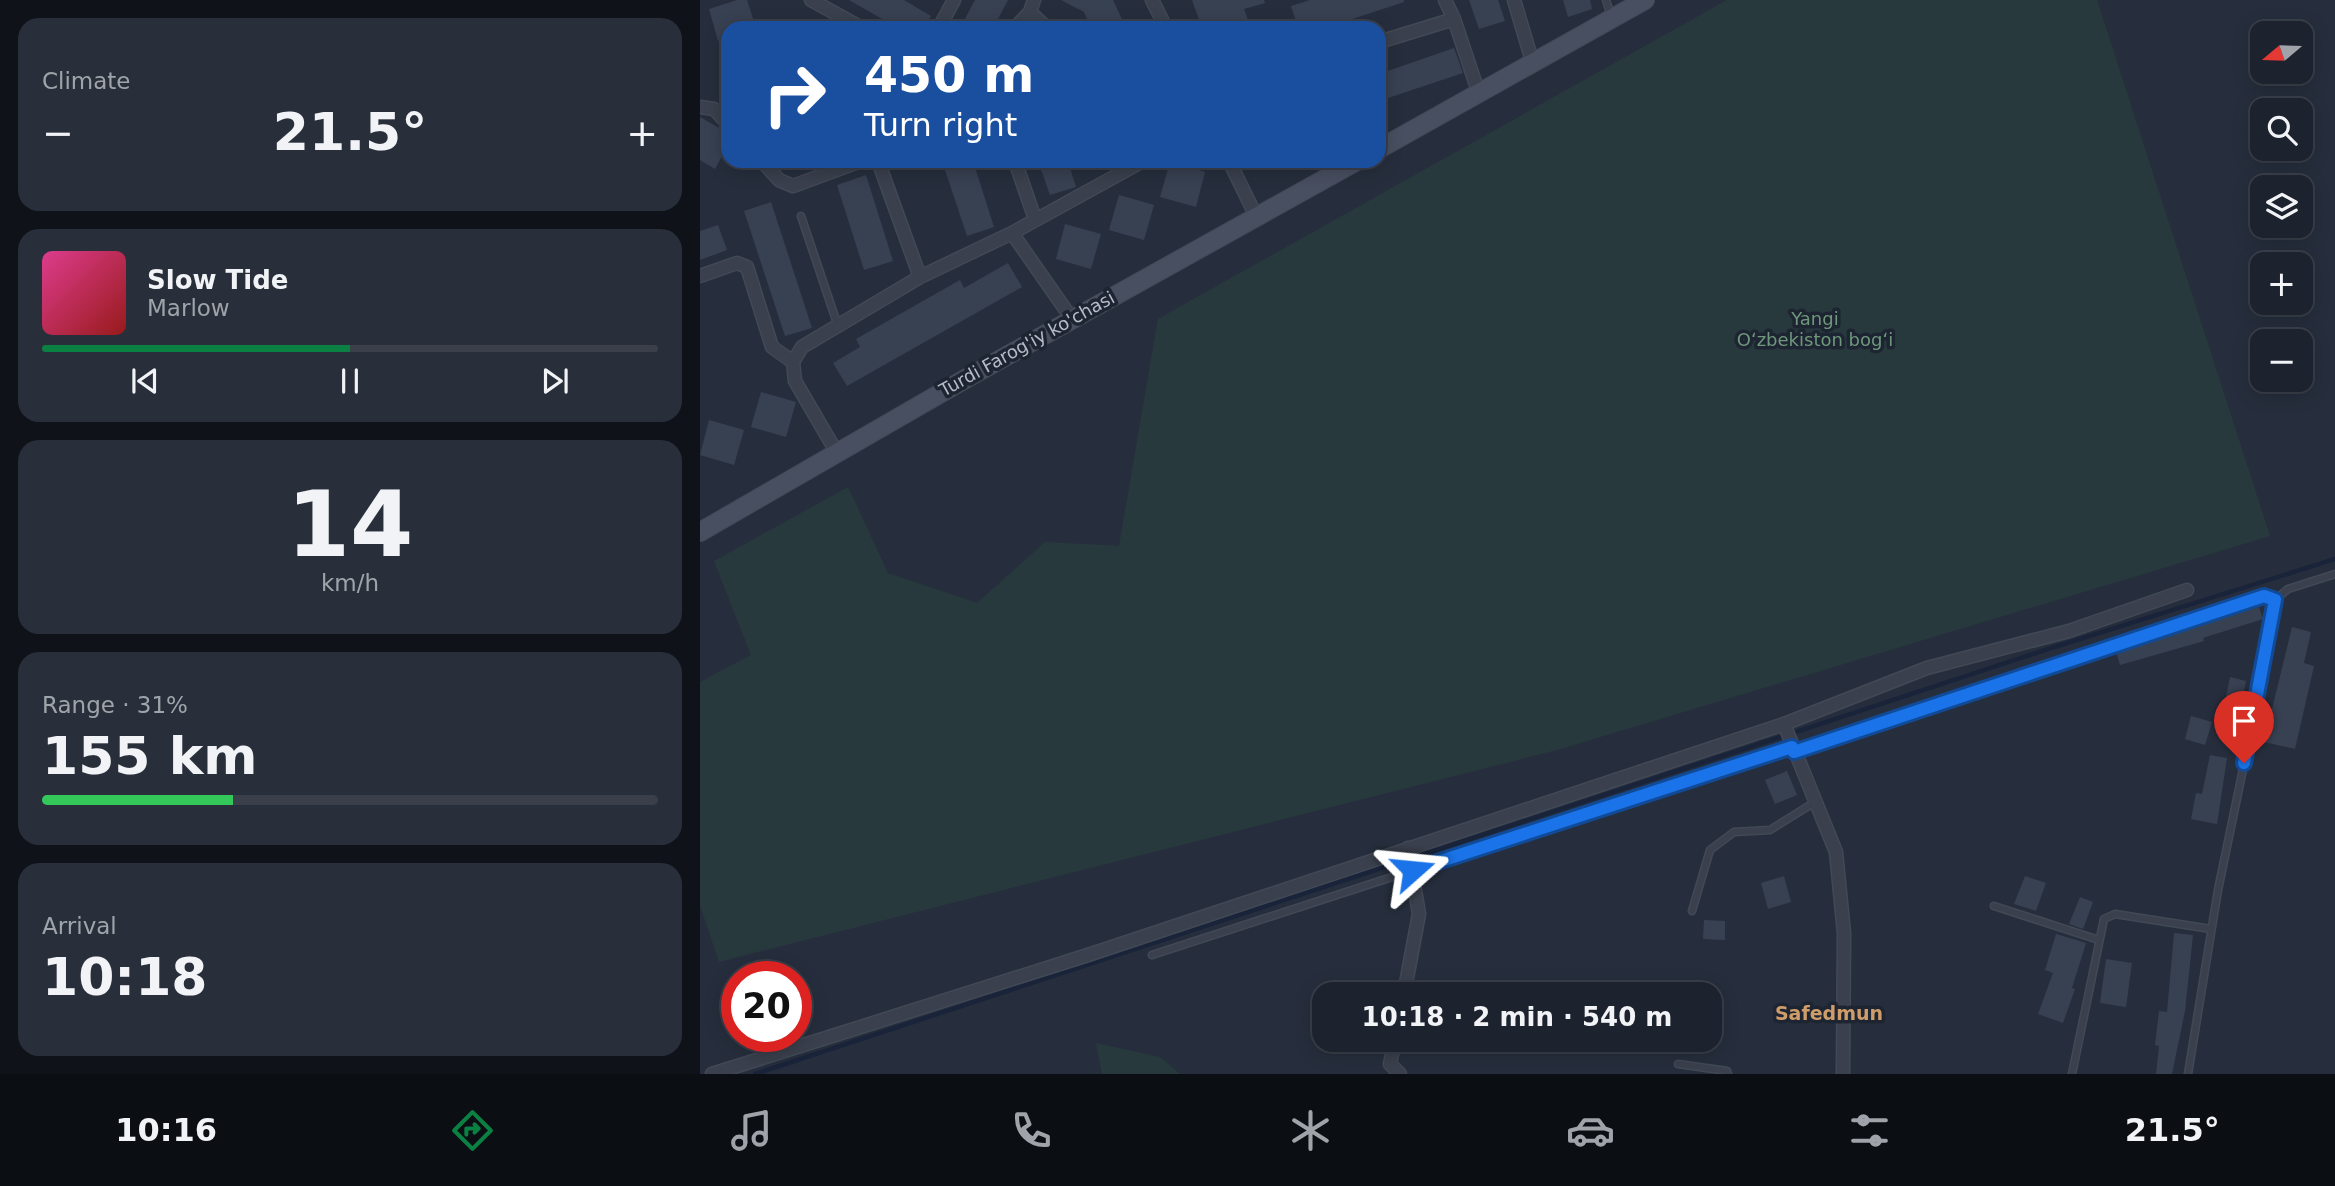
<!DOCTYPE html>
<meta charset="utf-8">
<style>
:root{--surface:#1c222e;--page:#292f3a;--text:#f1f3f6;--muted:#a0a4aa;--line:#3a3f4a;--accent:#0b8043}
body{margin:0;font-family:"DejaVu Sans",sans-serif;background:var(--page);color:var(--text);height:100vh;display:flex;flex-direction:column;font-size:26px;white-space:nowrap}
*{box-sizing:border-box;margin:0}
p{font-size:23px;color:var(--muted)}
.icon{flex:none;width:38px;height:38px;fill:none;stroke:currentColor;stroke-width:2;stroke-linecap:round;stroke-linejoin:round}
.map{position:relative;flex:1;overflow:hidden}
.panel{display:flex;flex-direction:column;gap:18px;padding:18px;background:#0f1319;width:700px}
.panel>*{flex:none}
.guide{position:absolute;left:21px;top:21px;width:665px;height:147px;border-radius:21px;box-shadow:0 4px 18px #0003,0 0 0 2px var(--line);background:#1a4fa0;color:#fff;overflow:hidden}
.needle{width:46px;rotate:251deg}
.controls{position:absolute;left:1550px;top:21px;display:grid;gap:14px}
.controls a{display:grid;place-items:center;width:63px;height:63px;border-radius:14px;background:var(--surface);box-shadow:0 4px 18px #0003,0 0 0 2px var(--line);font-size:35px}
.speed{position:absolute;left:21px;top:961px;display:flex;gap:14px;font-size:35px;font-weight:700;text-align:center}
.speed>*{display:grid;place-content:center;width:91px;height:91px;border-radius:50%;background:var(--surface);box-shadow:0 4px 18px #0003,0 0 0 2px var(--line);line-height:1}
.speed .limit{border:10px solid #d22;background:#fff;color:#111}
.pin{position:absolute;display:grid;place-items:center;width:60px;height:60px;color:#fff;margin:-72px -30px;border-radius:50% 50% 50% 0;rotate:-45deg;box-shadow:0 0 7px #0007}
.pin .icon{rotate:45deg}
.me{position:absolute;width:77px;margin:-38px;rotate:72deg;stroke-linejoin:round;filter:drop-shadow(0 0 5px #0008)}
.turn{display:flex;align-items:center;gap:24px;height:147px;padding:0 28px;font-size:32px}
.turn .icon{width:91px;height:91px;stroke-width:2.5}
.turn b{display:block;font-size:49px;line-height:60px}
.big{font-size:52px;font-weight:700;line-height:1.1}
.panel .widget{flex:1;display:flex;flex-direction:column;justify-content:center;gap:10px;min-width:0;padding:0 24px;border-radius:21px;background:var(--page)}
.panel .dial{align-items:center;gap:0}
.dial b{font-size:91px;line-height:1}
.song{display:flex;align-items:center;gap:21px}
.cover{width:84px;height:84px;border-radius:10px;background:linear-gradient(135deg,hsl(330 70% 55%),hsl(0 70% 35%))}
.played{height:7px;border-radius:4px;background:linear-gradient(90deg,var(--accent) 50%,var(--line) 50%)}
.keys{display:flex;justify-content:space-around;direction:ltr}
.heat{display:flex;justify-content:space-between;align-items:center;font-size:38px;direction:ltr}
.charge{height:10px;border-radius:5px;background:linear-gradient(90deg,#34c759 31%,var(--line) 0)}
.trip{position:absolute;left:612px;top:982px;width:410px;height:70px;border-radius:21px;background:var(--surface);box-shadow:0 4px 18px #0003,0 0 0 2px var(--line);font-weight:700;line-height:70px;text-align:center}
.tab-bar{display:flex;height:112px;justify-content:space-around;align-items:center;background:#0b0e12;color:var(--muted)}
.tab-bar .icon{width:49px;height:49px}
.tab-bar .active{color:var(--accent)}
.tab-bar b{font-size:32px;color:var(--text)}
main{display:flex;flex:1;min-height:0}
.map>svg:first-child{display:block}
.green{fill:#28393e}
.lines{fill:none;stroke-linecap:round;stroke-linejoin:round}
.stream{stroke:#19243a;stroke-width:4.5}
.building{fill:#384152}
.service-casing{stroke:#424956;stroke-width:9}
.minor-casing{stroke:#424956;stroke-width:15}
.secondary-casing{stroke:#424956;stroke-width:20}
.service{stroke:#3a404d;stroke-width:6}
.minor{stroke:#3a404d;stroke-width:12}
.secondary{stroke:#484f60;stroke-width:18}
.route-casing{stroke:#114b97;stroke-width:18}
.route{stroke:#1a73e8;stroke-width:12}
.labels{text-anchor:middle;stroke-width:7;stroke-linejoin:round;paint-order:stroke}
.park-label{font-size:18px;fill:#6e977b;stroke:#1e2532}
.street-label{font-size:18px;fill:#b5bbc8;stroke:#1e2532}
.neighbourhood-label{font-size:19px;font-weight:bold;fill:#ce9d6a;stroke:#1e2532}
</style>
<main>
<section class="panel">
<div class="widget"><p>Climate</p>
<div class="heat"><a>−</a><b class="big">21.5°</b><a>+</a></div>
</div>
<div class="widget">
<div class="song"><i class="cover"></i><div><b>Slow Tide</b><p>Marlow</p></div></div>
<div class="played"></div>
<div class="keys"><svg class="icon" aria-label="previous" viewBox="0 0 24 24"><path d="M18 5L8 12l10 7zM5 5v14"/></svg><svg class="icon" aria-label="pause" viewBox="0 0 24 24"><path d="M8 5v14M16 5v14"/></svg><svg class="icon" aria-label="next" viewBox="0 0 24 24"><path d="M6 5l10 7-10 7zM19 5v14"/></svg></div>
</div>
<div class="widget dial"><b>14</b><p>km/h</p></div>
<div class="widget"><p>Range · 31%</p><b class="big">155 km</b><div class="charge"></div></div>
<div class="widget"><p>Arrival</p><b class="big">10:18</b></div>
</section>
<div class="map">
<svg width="1635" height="1074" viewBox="0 0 1635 1074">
<rect width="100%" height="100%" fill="#262e3d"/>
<path class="green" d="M1027,0H1397L1570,536L857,750L19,962L0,905V682L51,655L14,561L148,487L188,573L277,603L345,542L419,546L458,319Z
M396,1043L460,1057L480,1074H402Z"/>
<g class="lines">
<path class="stream" d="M55,1074L1345,650L1635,559"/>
</g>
<path class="building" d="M37,0H47L56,28H28V38L18,41L9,9Z
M149,0H204L231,16L224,28H198Z
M275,0H308L293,28H260Z
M361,0H413L426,28H391L384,12Z
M492,0H564L565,3L544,9L551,28H502Z
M610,0H704V2L625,28H598L591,6Z
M769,0H798L805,21L779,29Z
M863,0H890L892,9L868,17Z
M754,48L763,73L679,101V74Z
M0,117L28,133V145L15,169L0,160Z
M242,161H273L294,227L267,236Z
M338,161H368L376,187L350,195Z
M470,162L505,172L496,207L460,197Z
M166,175L193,261L164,270L137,185Z
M419,195L454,205L444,240L409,230Z
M71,202L112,328L85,336L44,211Z
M365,224L401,234L391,269L356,259Z
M18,225L27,250L0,260V231Z
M308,263L322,287L147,386L133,363L160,347L156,339L260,280L264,288Z
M61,392L96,402L86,437L51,427Z
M9,420L44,430L34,465L0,455Z
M1559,607L1563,619L1503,638L1504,641L1420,665L1416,651Z
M1592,627L1611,632L1604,663L1614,666L1595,749L1564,742Z
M1530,677L1546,681L1539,715L1523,712Z
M1491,716L1512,722L1505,745L1485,739Z
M1510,755L1527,758L1517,824L1491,819L1496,793L1502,794Z
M1087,771L1097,795L1075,804L1065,780Z
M1084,876L1091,902L1068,909L1061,883Z
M1325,876L1346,883L1336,911L1314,904Z
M1380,897L1393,902L1383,929L1369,924Z
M1004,920L1025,921V940L1003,939Z
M1474,933L1493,935L1485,1011L1472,1074H1456L1459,1046L1455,1045L1459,1011L1467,1012Z
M1356,934L1386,943L1372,988L1375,989L1363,1023L1338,1014L1353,973L1345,970Z
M1406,959L1432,963L1426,1007L1400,1003Z"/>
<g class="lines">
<defs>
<path id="service" d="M906,0L911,16
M101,216L138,326
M1096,752L1564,596L1575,600
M1294,906L1399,940
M992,911L1010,850L1034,832L1070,830L1115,802
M452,955L1092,747
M978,1064L1027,1071L1028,1074
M1372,1074L1404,919L1415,914L1511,929
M1488,1074L1518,890L1560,687L1575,600L1588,589L1635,574"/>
<path id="minor" d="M111,0L162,28
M452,0L466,28
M745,0L754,19L779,94
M814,0L833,64
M330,12L347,28
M239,28L254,0
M315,28L330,12L334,0
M679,42L754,19
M0,107L14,109L28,124
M62,161L79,180L93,186L161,161
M178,161L220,277
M315,161L335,219
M529,161L556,216
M0,276L37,263L47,267L72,347L93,362
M372,319L312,233L443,161
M137,453L95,381L93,362L102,347L220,277L312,233
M1084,724L1136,852L1144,933L1143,1074
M704,994L719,914L708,848
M695,1040L690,1064L700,1074
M12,1074L388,955L1084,724L1227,668L1369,631L1487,590"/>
<path id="secondary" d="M679,149L945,0
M0,532L267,378L657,161"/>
</defs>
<use href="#service" class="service-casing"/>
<use href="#minor" class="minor-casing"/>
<use href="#secondary" class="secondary-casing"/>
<use href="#service" class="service"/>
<use href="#minor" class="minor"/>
<use href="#secondary" class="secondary"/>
</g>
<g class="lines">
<defs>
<path id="route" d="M713,870L1092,747L1094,752L1564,596L1575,600L1544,763"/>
</defs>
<use href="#route" class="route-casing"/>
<use href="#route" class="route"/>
</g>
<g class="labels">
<g class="park-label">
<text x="1115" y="325">Yangi<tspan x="1115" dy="21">Oʻzbekiston bogʻi</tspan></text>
</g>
<g class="street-label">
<text transform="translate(327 344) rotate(-29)" y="6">Turdi Farog'iy ko'chasi</text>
</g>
<g class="neighbourhood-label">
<text x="1129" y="1020">Safedmun</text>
</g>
</g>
</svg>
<div class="controls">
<a><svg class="needle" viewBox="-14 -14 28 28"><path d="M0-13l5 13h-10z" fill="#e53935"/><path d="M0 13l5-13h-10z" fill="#a0a4aa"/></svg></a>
<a><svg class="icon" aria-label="search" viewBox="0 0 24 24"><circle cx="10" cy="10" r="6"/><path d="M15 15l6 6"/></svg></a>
<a><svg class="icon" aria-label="layers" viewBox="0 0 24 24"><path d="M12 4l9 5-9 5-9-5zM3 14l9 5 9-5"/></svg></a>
<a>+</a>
<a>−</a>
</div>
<div class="speed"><div class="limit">20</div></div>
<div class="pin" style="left:1544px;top:763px;background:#d93025"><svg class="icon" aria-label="arrive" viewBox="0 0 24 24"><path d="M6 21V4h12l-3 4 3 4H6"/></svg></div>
<svg class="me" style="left:713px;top:870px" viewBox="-20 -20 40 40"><path d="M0-17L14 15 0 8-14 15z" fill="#1a73e8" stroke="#fff" stroke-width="4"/></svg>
<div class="trip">10:18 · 2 min · 540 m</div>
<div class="guide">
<div class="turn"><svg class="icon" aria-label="right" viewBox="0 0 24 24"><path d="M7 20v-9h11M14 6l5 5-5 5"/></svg><div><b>450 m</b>Turn right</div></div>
</div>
</div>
</main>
<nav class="tab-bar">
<b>10:16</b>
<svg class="icon active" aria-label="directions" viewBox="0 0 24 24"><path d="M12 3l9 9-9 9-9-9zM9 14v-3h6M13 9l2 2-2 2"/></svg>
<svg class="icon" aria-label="music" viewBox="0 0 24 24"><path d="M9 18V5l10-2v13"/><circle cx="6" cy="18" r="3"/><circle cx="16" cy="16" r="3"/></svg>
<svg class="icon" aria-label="phone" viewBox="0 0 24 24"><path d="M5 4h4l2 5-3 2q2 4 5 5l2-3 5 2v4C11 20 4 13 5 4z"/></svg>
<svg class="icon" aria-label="climate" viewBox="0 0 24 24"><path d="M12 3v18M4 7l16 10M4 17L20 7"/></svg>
<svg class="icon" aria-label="car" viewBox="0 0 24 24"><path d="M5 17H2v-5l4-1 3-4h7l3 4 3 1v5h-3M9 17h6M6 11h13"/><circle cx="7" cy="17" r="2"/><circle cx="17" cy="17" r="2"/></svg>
<svg class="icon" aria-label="filters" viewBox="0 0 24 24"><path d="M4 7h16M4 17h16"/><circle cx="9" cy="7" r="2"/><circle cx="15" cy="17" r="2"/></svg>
<b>21.5°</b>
</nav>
